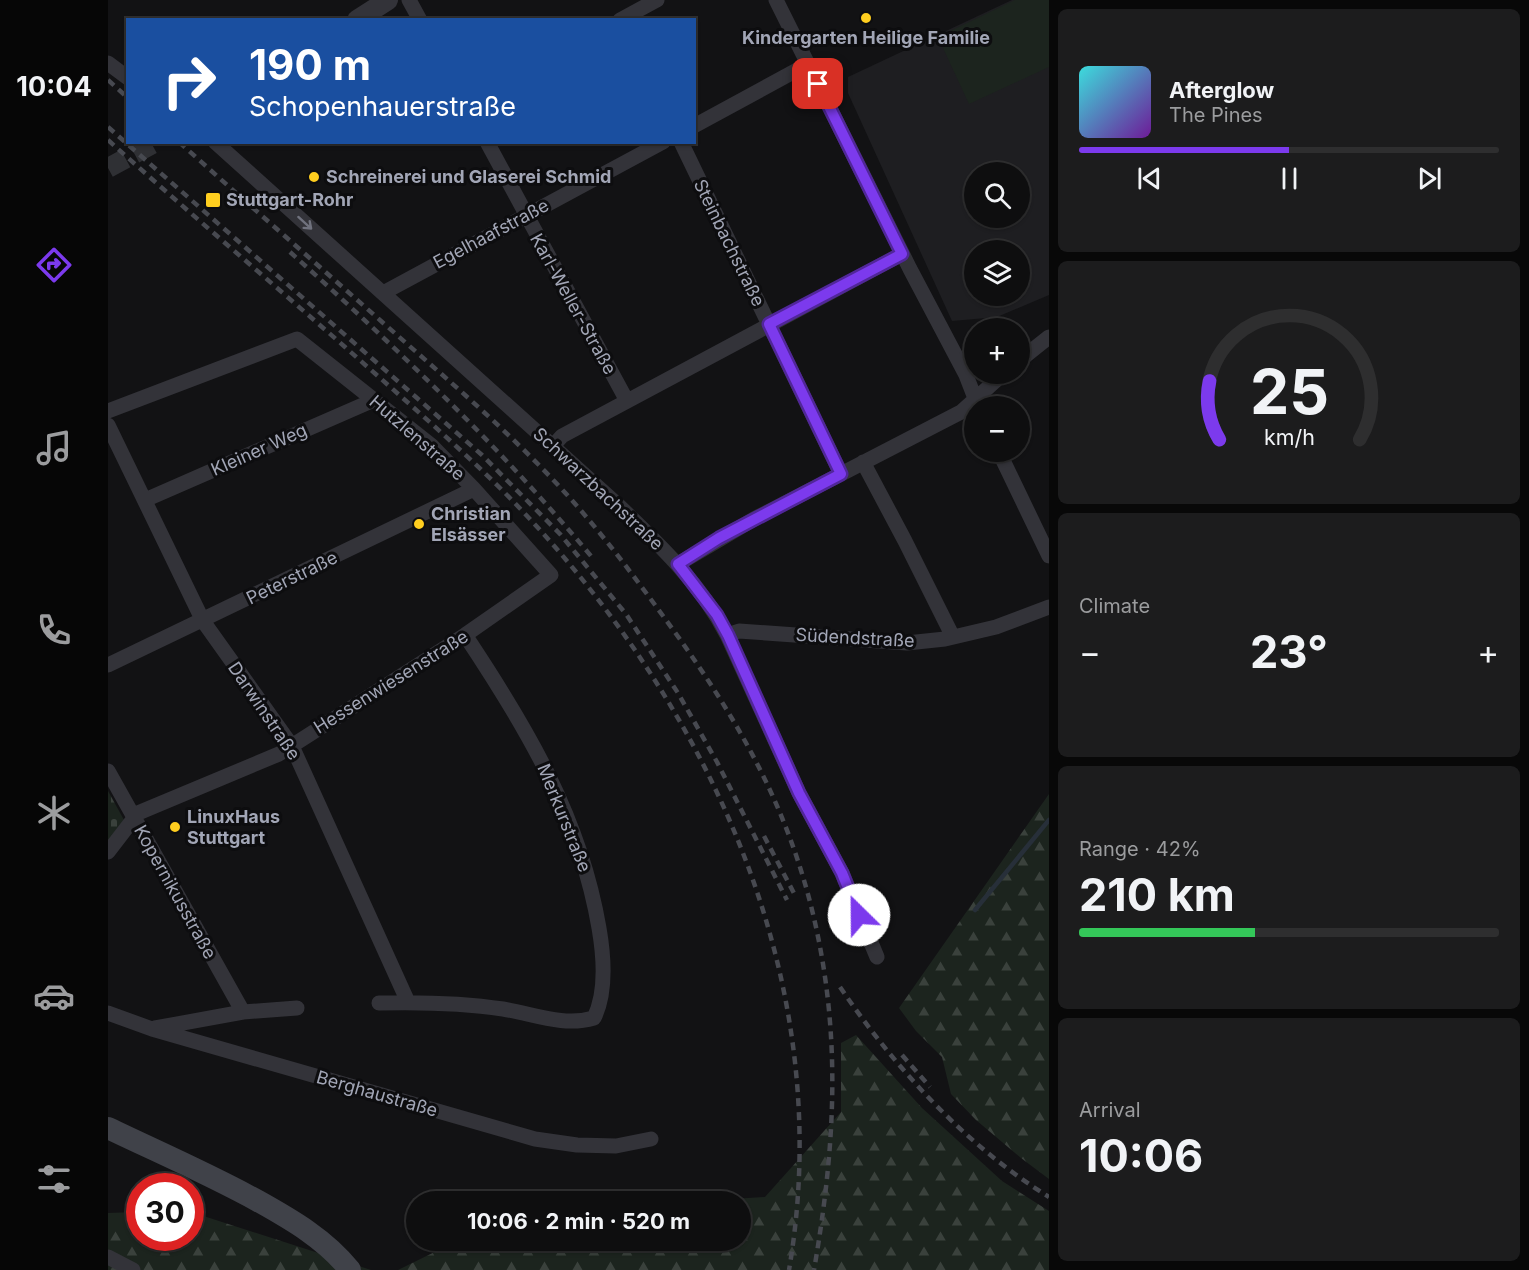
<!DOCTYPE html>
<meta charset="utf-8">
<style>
:root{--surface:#0e0e0f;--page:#1c1c1d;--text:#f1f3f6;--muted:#9b9c9e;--line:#2e2e2f;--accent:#7c3aed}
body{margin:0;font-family:Inter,sans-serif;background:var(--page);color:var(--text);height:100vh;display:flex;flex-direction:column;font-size:22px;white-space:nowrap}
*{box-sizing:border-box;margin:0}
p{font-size:20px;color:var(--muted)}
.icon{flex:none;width:33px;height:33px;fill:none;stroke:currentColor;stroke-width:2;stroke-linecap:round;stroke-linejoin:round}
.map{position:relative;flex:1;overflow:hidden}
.panel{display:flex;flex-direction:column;gap:9px;padding:9px;background:#080808;width:480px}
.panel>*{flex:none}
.guide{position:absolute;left:18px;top:18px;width:570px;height:126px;border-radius:0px;box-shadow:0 2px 4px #0004,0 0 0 2px var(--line);background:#1a4fa0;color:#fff;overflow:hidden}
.buttons{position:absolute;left:856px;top:162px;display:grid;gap:12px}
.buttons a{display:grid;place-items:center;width:66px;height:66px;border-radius:50%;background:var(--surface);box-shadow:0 2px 4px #0004,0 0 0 2px var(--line);font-size:30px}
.speed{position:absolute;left:18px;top:1173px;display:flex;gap:12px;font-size:30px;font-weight:700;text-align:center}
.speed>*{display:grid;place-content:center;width:78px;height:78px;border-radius:50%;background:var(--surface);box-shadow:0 2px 4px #0004,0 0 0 2px var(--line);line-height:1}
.speed .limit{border:9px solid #d22;background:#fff;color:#111}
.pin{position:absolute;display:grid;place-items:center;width:51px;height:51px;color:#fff;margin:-26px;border-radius:12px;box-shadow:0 3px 9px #0006}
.me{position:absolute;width:66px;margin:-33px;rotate:337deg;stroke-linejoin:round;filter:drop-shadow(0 0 4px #0008)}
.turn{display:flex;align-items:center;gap:21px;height:126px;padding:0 24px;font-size:27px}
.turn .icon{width:78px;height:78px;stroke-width:2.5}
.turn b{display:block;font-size:42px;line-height:51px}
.big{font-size:45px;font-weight:700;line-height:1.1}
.panel .widget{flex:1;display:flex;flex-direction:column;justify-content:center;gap:9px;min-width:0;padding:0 21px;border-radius:9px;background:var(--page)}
.panel .dial{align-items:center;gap:0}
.dial svg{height:156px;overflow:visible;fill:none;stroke:var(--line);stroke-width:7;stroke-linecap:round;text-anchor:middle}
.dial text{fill:var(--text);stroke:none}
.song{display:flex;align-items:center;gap:18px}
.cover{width:72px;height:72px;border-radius:9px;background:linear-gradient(135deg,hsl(180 70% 55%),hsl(280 70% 35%))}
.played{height:6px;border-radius:3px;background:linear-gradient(90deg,var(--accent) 50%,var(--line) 50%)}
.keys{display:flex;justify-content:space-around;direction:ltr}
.heat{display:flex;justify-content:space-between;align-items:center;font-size:33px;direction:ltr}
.charge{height:9px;border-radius:4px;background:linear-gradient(90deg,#34c759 42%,var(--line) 0)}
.trip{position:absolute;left:298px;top:1191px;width:345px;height:60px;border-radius:30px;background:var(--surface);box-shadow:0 2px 4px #0004,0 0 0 2px var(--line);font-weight:700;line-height:60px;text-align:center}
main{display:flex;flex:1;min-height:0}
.tabs{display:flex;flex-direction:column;width:108px;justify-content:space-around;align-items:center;background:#060606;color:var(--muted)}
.tabs .icon{width:42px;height:42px}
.tabs .active{color:var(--accent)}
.tabs b{font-size:27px;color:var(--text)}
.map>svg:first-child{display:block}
.built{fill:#1e1e21;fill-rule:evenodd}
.forest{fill:url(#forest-firs)}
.cemetery{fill:url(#cemetery-stones)}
.pitch{fill:#1c241e}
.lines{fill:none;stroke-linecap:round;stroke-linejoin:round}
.stream{stroke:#272f39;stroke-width:4.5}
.tertiary-tunnel{stroke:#2f3034;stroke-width:20;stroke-dasharray:20 10;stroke-linecap:butt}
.minor{stroke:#333339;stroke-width:15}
.tertiary{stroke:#333339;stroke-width:20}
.secondary{stroke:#404249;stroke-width:22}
.rail{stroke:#474950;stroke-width:4.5;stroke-dasharray:8 6;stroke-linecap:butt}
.oneway{stroke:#70727e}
.route-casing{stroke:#51269a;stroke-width:15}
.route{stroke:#7c3aed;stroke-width:10}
.poi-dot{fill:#ffce1f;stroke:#0d0d0f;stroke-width:2}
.labels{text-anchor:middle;stroke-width:6;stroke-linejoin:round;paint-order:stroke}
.poi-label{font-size:18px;font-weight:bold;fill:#a2a6b6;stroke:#0d0d0f;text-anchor:start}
.street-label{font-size:18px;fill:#a2a6b6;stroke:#0d0d0f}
</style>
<main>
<nav class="tabs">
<b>10:04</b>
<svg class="icon active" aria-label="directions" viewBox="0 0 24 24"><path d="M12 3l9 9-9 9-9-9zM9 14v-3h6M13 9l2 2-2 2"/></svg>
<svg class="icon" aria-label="music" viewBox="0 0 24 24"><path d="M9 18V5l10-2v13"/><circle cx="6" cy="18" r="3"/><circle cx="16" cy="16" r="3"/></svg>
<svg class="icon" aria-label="phone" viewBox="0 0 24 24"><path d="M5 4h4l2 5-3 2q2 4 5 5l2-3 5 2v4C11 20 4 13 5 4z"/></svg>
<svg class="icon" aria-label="climate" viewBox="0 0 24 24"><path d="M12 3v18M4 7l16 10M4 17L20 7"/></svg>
<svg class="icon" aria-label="car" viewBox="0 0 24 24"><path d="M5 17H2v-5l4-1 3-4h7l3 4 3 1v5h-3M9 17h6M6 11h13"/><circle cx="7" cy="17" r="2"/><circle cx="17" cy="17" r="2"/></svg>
<svg class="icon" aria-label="filters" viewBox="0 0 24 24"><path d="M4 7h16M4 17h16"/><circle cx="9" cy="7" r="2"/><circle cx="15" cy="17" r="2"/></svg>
</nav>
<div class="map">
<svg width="941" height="1270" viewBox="0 0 941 1270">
<defs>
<pattern id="forest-firs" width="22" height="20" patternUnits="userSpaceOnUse" patternTransform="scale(1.5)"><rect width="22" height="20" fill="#1c241e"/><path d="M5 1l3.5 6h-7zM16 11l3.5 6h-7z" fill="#3a413c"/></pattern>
<pattern id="cemetery-stones" width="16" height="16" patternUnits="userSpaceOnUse" patternTransform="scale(1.5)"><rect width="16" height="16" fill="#1c241e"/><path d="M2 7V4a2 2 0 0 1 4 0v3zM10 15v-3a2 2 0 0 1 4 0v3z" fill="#3a413c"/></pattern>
</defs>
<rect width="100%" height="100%" fill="#121214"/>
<path class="built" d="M904,0H941V295L889,317L844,321L740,93V77ZM867,172H912V218H867ZM867,250H912V296H867Z"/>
<path class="forest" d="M941,794V1179L913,1158L868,1120L843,1094L834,1057L808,1031L791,1008Z
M748,1035L814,1108L894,1181L941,1211V1270H290L349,1241L633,1240V1202L594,1201L657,1197L733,1112V1043Z
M370,1192L465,1201H366Z
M31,1212L32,1238H82L83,1212L263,1270H0V1213Z"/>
<path class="cemetery" d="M0,791L16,820L0,841Z"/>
<path class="pitch" d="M907,0H941V67L861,104L830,37Z"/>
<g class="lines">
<path class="stream" d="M867,910L941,820"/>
<path class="tertiary-tunnel" d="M0,168L48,142"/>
<path class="minor" d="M301,0L312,20
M668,0L802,269L858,375L870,406
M512,20L549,0
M0,63L20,78
M586,126L700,64
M107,142L510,505C551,544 593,584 619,635L691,793L734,873L769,957
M379,142L519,401
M573,142L733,474
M275,293L555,142
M912,360L941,337
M0,411L189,339L324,446L366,489L443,575L357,635L171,754L30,813L0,852
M0,425L95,621L184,746L300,1002
M445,446L454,436L794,254
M891,452L941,556
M755,462L797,541L845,637
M37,500L266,400
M570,564L646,519L853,412L895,374
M619,635L631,631L799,643L837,639L888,627L941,607
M0,665L366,489
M0,771L135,1012
M271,1003C311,1002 355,1003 395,1009C426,1014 455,1027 486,1018C499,992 496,957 491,928C472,817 419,728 357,635
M0,1013L44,1029L427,1139L469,1145L508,1146L543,1139
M47,1028L135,1012L189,1008
M0,1257L25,1270"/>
<path class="tertiary" d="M249,20L280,0"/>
<path class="secondary" d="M0,1128C50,1152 101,1174 150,1201C184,1220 217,1239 242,1270"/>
<path class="rail" d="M0,80L20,98
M0,127L374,455L452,534L518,614L570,693L609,762L679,900
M0,140C78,210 158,278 237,347C291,395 346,442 397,493C599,698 731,979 681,1270
M71,142C138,202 205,261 273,321C333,374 395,426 450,485C492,530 529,580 566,631C630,720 679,805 705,914C734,1036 727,1148 706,1270
M182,252C288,347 391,446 483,556
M656,836L688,897
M732,987C787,1068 857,1145 941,1197
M794,1055L822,1087"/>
</g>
<defs><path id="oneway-shaft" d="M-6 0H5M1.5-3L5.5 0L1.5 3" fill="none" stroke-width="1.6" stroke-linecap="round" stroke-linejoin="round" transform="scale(1.5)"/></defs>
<use class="oneway" href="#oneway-shaft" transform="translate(197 223) rotate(42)"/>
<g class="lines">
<defs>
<path id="route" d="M710,84L794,254L661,324L733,474L611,538L570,564L609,615L620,635L691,793L734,873L751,915"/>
</defs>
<use href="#route" class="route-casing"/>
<use href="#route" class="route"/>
</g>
<g class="poi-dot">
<circle cx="758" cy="18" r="6"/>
<circle cx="206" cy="177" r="6"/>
<rect x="97" y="192" width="16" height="16" rx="3"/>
<circle cx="311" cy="524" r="6"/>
<circle cx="67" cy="827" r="6"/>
</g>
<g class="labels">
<g class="poi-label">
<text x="758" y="44" text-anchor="middle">Kindergarten Heilige Familie</text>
<text x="218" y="183">Schreinerei und Glaserei Schmid</text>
<text x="118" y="206">Stuttgart-Rohr</text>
<text x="323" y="520">Christian<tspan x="323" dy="21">Elsässer</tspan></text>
<text x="79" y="823">LinuxHaus<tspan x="79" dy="21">Stuttgart</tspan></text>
</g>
<g class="street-label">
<text transform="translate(383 234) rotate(-28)" y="6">Egelhaafstraße</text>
<text transform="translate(621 243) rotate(64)" y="6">Steinbachstraße</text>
<text transform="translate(465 304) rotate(61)" y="6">Karl-Weller-Straße</text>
<text transform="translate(309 438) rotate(41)" y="6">Hutzlenstraße</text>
<text transform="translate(151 450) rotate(-24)" y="6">Kleiner Weg</text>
<text transform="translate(490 489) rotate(43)" y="6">Schwarzbachstraße</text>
<text transform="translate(184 578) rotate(-26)" y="6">Peterstraße</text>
<text transform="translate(747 638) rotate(3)" y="6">Südendstraße</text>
<text transform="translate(283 682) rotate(-32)" y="6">Hessenwiesenstraße</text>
<text transform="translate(156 711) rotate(56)" y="6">Darwinstraße</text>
<text transform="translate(456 818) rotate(68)" y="6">Merkurstraße</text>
<text transform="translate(67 892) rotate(61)" y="6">Kopernikusstraße</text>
<text transform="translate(269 1094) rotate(16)" y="6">Berghaustraße</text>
</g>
</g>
</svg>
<div class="buttons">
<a><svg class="icon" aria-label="search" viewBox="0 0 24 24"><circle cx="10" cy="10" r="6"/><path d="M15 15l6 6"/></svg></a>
<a><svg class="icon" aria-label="layers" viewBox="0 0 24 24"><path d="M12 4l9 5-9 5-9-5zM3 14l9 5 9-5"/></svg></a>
<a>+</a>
<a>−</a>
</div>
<div class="speed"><div class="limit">30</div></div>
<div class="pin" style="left:710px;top:84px;background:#d93025"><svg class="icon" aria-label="arrive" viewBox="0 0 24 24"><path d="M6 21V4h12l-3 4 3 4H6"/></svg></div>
<svg class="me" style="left:751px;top:915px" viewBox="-20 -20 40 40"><circle r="19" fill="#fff"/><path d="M0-13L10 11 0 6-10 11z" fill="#7c3aed"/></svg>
<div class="trip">10:06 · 2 min · 520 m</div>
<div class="guide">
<div class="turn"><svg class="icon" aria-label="right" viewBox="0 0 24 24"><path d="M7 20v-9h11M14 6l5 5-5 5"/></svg><div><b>190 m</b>Schopenhauerstraße</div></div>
</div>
</div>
<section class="panel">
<div class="widget">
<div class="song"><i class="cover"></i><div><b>Afterglow</b><p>The Pines</p></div></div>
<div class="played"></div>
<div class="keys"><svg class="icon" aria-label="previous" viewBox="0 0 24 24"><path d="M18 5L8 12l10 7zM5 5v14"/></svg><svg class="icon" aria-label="pause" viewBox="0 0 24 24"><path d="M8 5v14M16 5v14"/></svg><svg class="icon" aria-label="next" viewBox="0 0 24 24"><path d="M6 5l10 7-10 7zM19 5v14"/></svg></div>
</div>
<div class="widget dial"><svg viewBox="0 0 100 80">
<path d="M14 69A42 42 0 1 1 86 69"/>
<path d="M14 69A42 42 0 0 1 9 39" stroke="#7c3aed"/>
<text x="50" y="56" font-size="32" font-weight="700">25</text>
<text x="50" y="72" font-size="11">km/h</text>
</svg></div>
<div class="widget"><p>Climate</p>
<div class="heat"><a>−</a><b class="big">23°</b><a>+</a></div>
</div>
<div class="widget"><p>Range · 42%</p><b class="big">210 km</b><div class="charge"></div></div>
<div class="widget"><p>Arrival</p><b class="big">10:06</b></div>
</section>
</main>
